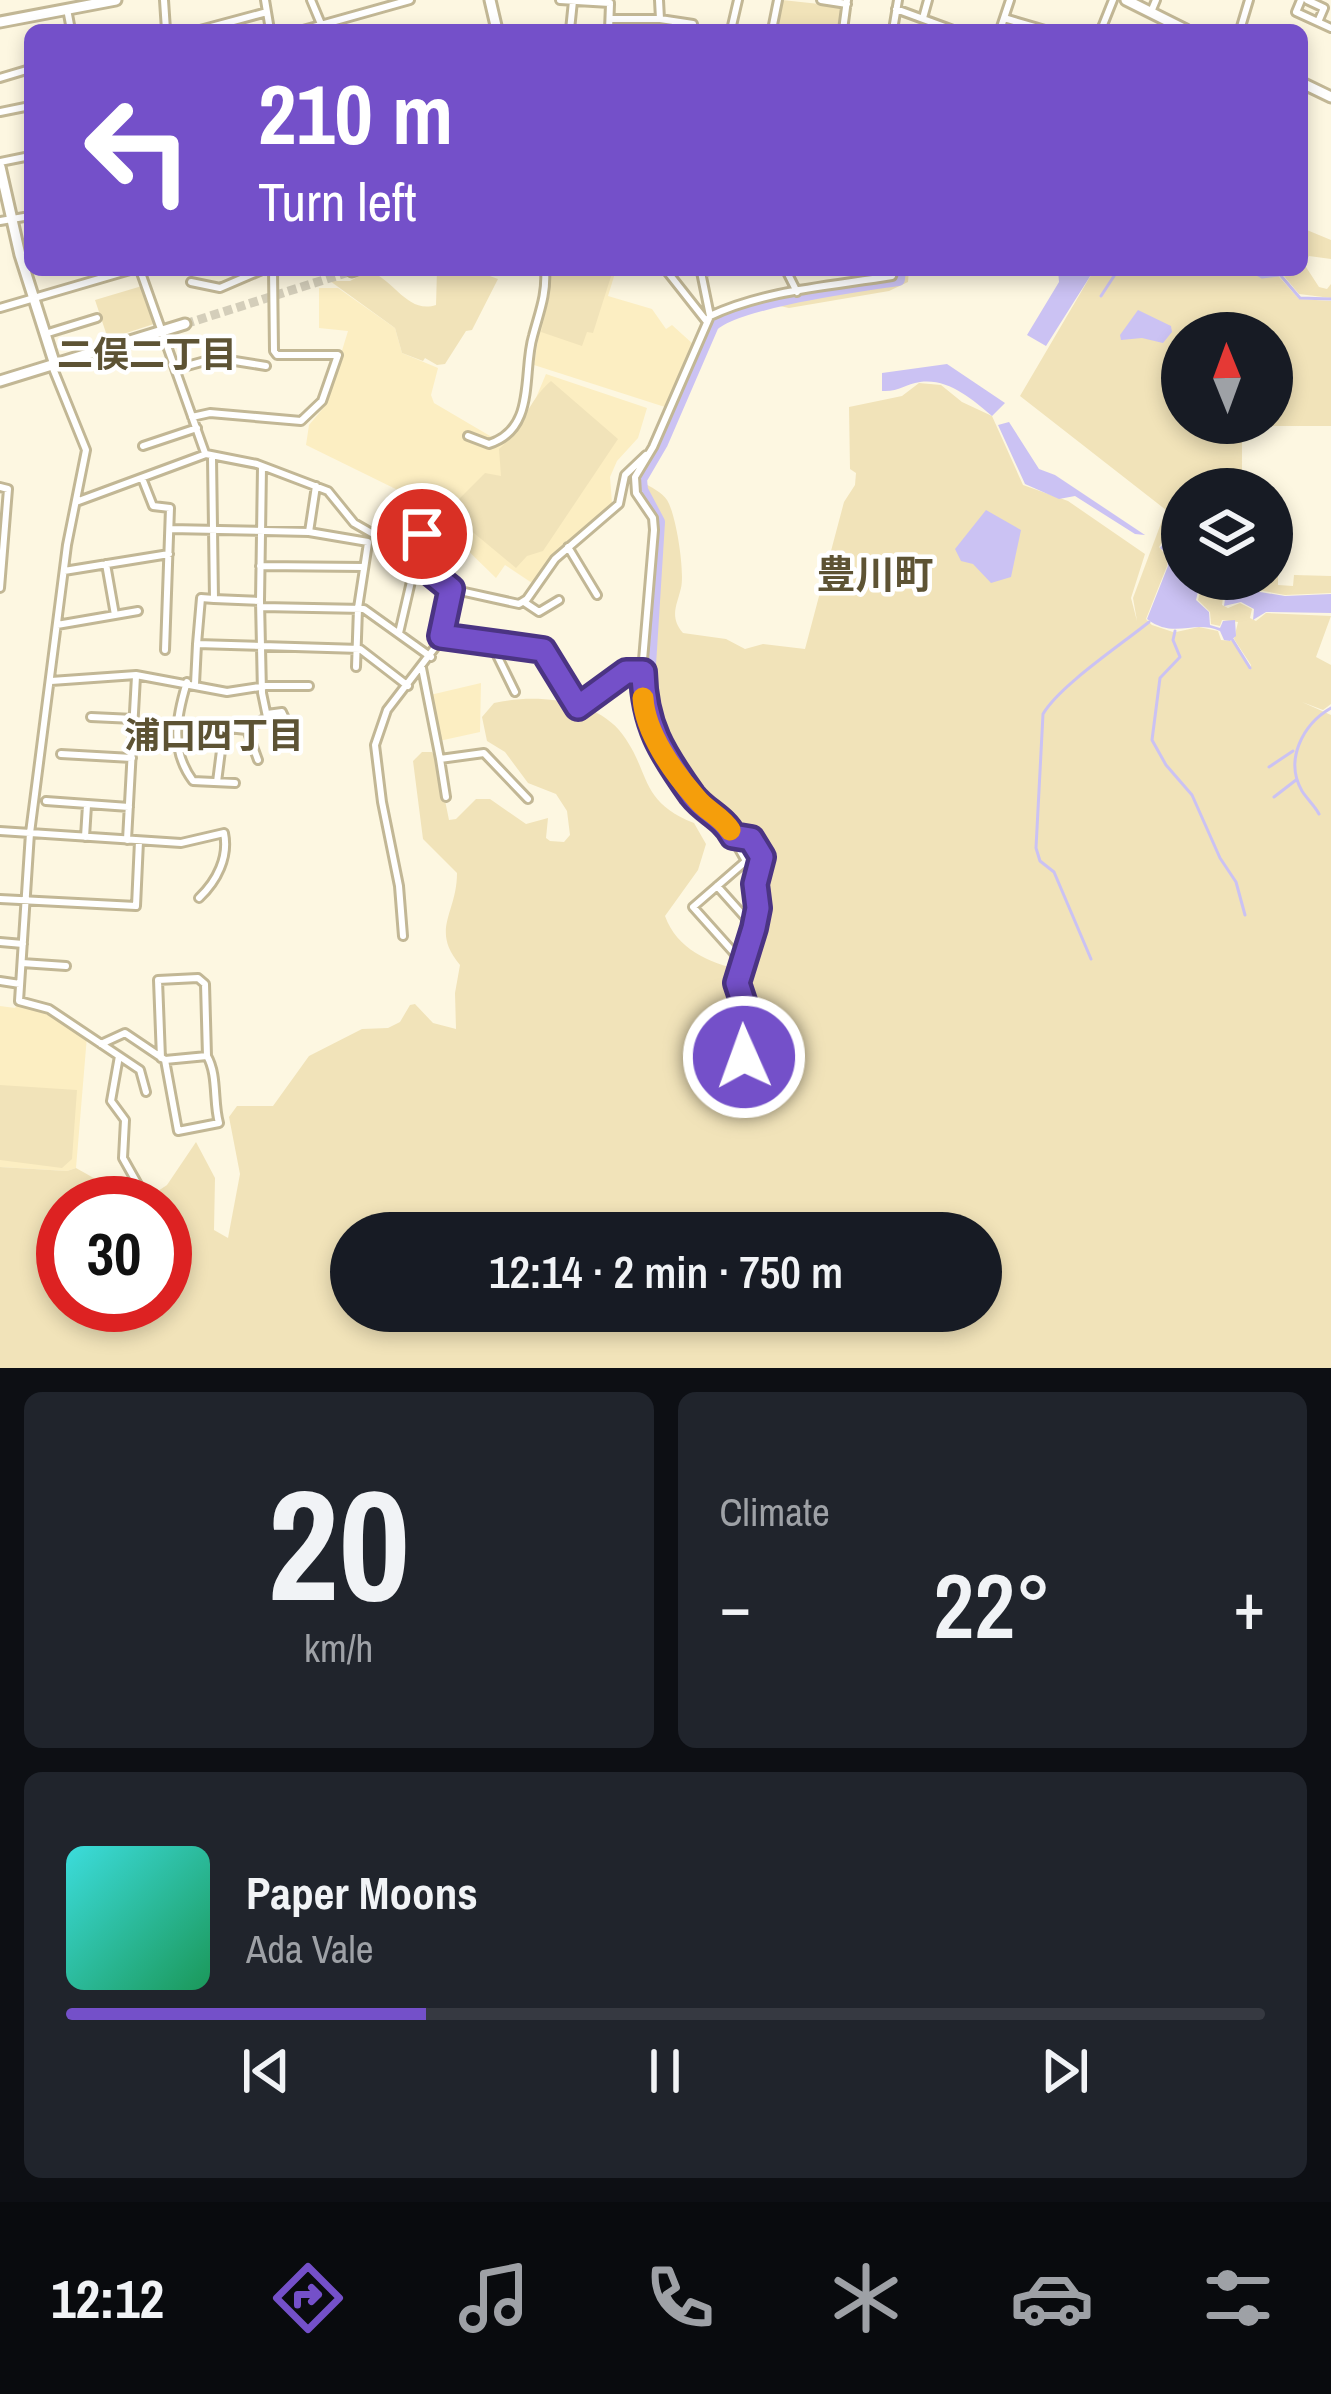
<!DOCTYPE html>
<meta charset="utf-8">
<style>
:root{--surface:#171b24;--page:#20242c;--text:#f1f3f6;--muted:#9ea1a6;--line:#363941;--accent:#7450c9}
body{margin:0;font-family:"Archivo Narrow","Noto Sans JP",sans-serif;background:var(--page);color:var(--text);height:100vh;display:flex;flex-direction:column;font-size:45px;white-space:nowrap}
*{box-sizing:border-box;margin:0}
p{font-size:39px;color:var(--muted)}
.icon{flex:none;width:66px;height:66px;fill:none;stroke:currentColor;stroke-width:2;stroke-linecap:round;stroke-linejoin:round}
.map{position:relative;height:1368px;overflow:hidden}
.side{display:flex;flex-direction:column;gap:24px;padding:24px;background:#0d0f14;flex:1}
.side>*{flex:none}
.top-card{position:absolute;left:24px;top:24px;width:1284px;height:252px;border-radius:18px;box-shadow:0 6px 18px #0003;background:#7450c9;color:#fff;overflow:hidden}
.needle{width:78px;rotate:359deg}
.tools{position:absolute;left:1161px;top:312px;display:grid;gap:24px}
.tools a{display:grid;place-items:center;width:132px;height:132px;border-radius:50%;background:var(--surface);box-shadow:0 6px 18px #0003;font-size:60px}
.speed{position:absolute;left:36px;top:1176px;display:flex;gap:24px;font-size:60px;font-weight:700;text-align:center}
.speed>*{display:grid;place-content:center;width:156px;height:156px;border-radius:50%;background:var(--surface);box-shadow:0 6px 18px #0003;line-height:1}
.speed .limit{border:18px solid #d22;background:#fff;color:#111}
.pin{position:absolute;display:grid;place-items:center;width:102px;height:102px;color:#fff;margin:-51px;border:6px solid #fff;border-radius:50%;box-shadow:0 3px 12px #0007}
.me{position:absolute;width:132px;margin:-66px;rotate:358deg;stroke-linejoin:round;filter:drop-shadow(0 0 9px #0008)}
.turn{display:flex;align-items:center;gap:42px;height:252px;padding:0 36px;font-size:54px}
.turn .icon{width:156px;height:156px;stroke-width:2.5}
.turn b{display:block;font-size:84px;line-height:102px}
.big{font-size:90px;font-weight:600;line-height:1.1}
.side .card{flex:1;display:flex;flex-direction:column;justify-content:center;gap:18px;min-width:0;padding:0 42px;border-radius:18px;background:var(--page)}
.side .dial{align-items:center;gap:0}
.dial b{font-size:156px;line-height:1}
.song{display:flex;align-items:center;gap:36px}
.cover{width:144px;height:144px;border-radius:18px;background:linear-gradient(135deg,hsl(180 70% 55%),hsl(150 70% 35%))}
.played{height:12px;border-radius:6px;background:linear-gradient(90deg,var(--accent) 30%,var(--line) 30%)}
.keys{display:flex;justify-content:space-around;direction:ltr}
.heat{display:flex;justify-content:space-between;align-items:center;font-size:66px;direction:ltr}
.side .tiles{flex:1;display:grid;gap:24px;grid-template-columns:1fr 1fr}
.card:last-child{grid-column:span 2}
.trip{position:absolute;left:330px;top:1212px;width:672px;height:120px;border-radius:60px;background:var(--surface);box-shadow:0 6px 18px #0003;font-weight:600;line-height:120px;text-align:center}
.menu{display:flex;height:192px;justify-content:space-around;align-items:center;background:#090b0e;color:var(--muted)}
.menu .icon{width:84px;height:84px}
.menu .current{color:var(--accent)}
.menu b{font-size:54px;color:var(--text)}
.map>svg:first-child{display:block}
.built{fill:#fceec2}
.green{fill:#f1e3b9;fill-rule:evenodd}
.water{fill:#cbc2f3}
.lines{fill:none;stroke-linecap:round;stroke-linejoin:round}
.stream{stroke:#cbc2f3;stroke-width:3}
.river{stroke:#cbc2f3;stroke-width:14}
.secondary-tunnel{stroke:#d4ceba;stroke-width:9;stroke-dasharray:9 4.5;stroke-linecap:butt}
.street-casing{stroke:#c2b795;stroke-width:12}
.secondary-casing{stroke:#c2b795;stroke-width:15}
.primary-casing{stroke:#c2b795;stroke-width:15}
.street{stroke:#fff;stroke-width:6}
.secondary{stroke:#fff;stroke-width:9}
.primary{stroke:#fff;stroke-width:9}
.route-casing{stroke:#4b3483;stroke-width:30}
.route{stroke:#7450c9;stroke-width:21}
.slow{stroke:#f59e0b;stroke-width:21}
.labels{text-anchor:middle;stroke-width:9;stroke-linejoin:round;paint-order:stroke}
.neighbourhood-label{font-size:36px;font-weight:bold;fill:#5d5334;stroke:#fff}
.quarter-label{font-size:39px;font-weight:bold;fill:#5d5334;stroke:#fff}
</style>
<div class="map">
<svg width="1331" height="1368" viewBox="0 0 1331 1368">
<rect width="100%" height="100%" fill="#fdf7e1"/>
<path class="built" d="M549,270H616L608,296L652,309L666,329L672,325L693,344L665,407L534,365Z
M319,288H338L395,328L402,353L438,368L431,395L434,403L502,443L525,424L546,374L647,408L638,438L617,461L610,477L612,503L555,552L532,583L505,565L496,578L414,498L306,445L309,425L325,406L348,331L319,328Z
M481,683L480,732L439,741L430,695Z
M17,1005L46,1013L87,1036L76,1168L67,1171L0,1167V1006L15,1008Z"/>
<path class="green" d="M782,0L838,6L841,11L837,30H775Z
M1302,228L1331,240V259L1309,256L1304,264L1319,287L1327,289L1331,284V298L1299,294L1279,270H1302Z
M437,270H485L487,275L498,279L472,330L466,331L445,364L437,365L425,358L423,361L402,353L395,328L330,281H350L369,271C395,280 407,314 436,305Z
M550,270H613L593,333L587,332L582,346L541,332L550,294Z
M900,270H909L908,282L889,291L789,308L780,306L810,295L899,280Z
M1094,270H1273L1299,299L1331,301V426H1242V489H1182V522L1169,531L1159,547L1168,558L1167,566L1146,619L1152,625L1173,632V639L1176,632L1199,627L1218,631L1221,640L1233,641L1250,670L1251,665L1234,639L1238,622L1222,620L1220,626L1211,624L1210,612L1198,600L1203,579H1272V574L1278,575V585L1293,586L1294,575L1331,576V593L1285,595L1247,588L1223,598L1222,605L1228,608L1240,603L1252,609L1250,618L1256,621L1266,613L1331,616L1316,657L1331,665V704L1323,710L1302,702L1331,715V1368H0V1167L67,1171L76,1168L115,1190L149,1197L167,1185L196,1142L215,1178L214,1230L228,1238L240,1174L229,1117L237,1106H273L309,1056L362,1029L388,1028L400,1022L410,1005L415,1004L433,1023L456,1029L455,993L460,965C430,929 457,914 457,873L423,839L413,761L422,752H432L437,761L449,820L456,819L476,799H490L526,824L548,818L546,838L550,841L564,842L570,835L567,811L556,794L528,783L505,752L487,741L482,717L494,703C533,694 591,698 619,730C652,770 636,800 694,823L706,844L698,870L665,916C677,949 709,963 741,970C751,961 760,942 762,930C766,914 761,852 753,838C748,827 717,812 704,799C685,779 660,739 649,713L661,542L659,512L644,483C649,486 663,493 667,500C676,514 685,571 681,588C677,605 669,617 683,633L726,639L745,649L763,644L805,649L844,502L855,485L856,473L850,469L849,407L902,396L919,383L941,385L962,402L992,416L1023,485L1068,501L1145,554L1131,598L1137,621L1133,598L1166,510L1020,396ZM1182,333H1272V423H1182ZM63,1203H165V1305H63ZM351,1233H981V1311H351Z
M142,286L154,324L108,339L95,300Z
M551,381L618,439L543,551L527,556L516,568L457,519L454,504L485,473L501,476L499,449C522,430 529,399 551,381Z
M0,1085L77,1090L72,1159L62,1168L0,1160Z"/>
<path class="water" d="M1058,270H1094L1046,346L1027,335L1059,282Z
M1138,310L1171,326L1172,332L1163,343L1142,338L1121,340L1120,335Z
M947,364L1005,403L992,416C972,399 948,378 920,382C905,384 899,392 882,391V373Z
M1009,422L1039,469L1055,475L1145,535L1135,534L1075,496L1059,499L1025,484L998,425Z
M986,510L1021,530L1011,577L991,583L973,564L961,561L955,549Z
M1182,524V579H1201L1196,600L1209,612L1210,625L1220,628L1223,621L1235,620L1236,636L1230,641L1224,640L1220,631C1193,619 1175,640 1147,619L1168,566L1167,554L1160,548L1174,528Z
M1248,590L1285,596L1331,594V613L1266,612L1253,620L1254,609L1241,602L1224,606L1225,599Z"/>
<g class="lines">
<path class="stream" d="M1249,270L1262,277L1279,275
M1276,270L1300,298L1331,299
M1101,296L1116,273L1170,270
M1175,631L1173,640L1180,657L1160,678L1152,740L1166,765L1192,795L1220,858L1236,882L1245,915
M1232,639L1250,668
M1269,767L1293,751
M1274,797L1296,780
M1319,814C1315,806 1307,799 1302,791C1284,760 1303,724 1331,708
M1091,959L1054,872L1040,861L1036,848L1043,714C1059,686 1122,644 1149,622"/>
<path class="river" d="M649,665L658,522L641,490L640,479L661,443L712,325C737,301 859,285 898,279L899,270"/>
<path class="secondary-tunnel" d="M185,324L352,271"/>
<defs>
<path id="street" d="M164,0L166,30
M265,0L270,30
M311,0L321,24
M560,0L610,3
M659,0L660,19
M821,0L847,4
M1301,0L1296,12L1331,28
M1307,0L1324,8L1318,22
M67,9L71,30
M896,9L953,30
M1151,12L1156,0
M923,18L928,0
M1004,18L1045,30
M610,19H660L693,24L691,30
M200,30L267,12
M303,30L410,0
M570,30L573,1
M609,30L610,4
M731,30L738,0
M772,30L778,0
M843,30L847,0
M893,30L898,0
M1000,30L1010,0
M1101,30L1113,0
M1240,30L1249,0
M0,78L30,69
M0,112L30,106
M0,162L30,156
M0,221L30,216
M140,270L205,453
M666,270L707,322
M710,270L701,272L710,316
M786,270L797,292
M191,282L220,288L262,270
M0,308L130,270
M45,334L97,318
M52,366L86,450L67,545L30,833L19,1001L49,1009L140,1070L146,1092
M176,369L216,358L266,366
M192,417L210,413L301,421L322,401L338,355H277L274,351L273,270
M468,436L489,444C537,429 522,372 533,336C539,313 547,294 545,270
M143,446L197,428
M212,457L214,599L260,601
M142,478L153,506L170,508L165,650
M0,487L8,489L0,588
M76,502L206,454L257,464L328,491L354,523L408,554L451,589L519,604L527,599L555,559L619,504L625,475L646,455
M170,529L309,532L368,542
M309,532L316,486
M568,547L597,595
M408,554L422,534L442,554
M106,564L115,615L138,611
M260,566L364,567
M64,571L169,554
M524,602L539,612L559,600
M262,607L364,609L431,657
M57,625L115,615
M399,633L416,560
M441,636L491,643L515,692
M491,643L543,649L578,707L625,672H642
M197,644L201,598L214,599
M356,667L358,608L368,543
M422,668L440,759L484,753L528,799
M51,681L136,675L227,692L266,686H309
M187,682C176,718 170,750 193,781L235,783
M195,684L197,644L360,649L408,686
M267,714L282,712L296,742
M91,717L134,719
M179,723L247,730L267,717L262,693L260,601L262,467
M247,730L258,760
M61,754L132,758
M440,759L446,797
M217,782L224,727
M46,801L129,807
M0,831L181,843L224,833C229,857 217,881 199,898
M733,836L751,839L762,857L755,884L754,929L744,964L693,907L746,861L722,819L692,795L648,725L642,672L654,530L653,518L636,493L635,477L653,447L710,316C765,290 832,286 892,276L894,270
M85,837L87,805
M127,840L136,676
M717,886L760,934
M0,899L136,906L139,841
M403,936L399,886L382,802L375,745L387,710L440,641L451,589
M0,942L23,944
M22,963L66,966
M0,981L20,984
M101,1044L125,1033L165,1060L178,1131L219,1123C213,1102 218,1075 207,1056L165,1060
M119,1056L111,1101L125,1120L123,1158L141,1190
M744,1057L745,1007L737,983L744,964
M161,1058L158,980L198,978L205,984L207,1056"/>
<path id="secondary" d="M490,0L497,30
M0,167L20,255L55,365
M352,271L355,270
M0,381L185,324"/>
<path id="primary" d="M1126,0L1186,30
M0,22L116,0
M1302,83L1331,97"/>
</defs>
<use href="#street" class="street-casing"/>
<use href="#secondary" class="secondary-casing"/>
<use href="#primary" class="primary-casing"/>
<use href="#street" class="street"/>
<use href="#secondary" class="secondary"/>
<use href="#primary" class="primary"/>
</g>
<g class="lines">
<defs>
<path id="route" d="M422,534L408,554L451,589L441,636L543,650L578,707L626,672H643C644,725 662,753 692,795C705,812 723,817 733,836L751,839L762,857L755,884L758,908L754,928L737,983L745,1007L744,1057"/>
</defs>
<use href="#route" class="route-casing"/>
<use href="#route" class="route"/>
<path class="slow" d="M643,698C645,733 674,773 696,798C706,811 721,816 730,830"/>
</g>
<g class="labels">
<g class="neighbourhood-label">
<text x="147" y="367">二俣二丁目</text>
<text x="214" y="748">浦口四丁目</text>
</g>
<g class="quarter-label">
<text x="875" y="588">豊川町</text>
</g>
</g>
</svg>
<div class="tools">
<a><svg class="needle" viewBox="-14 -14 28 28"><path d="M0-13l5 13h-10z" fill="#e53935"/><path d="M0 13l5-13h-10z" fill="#9ea1a6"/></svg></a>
<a><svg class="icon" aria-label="layers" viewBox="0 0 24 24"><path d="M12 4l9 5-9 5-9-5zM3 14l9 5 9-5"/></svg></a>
</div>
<div class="speed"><div class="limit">30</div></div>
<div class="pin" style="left:422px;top:534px;background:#d93025"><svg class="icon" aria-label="arrive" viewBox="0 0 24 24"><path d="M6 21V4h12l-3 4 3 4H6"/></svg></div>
<svg class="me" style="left:744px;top:1057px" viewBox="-20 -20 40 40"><circle r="17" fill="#7450c9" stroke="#fff" stroke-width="3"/><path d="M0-11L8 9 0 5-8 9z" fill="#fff"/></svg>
<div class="trip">12:14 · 2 min · 750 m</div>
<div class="top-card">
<div class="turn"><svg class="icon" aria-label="left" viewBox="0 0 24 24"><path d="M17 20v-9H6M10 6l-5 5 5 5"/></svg><div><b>210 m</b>Turn left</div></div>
</div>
</div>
<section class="side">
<div class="tiles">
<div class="card dial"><b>20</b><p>km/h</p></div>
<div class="card"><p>Climate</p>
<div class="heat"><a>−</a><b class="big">22°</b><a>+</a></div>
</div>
<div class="card">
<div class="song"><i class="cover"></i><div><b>Paper Moons</b><p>Ada Vale</p></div></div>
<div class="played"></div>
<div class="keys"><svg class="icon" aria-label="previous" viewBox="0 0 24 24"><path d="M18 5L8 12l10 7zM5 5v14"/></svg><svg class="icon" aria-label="pause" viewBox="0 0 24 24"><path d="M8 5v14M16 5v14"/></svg><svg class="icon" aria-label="next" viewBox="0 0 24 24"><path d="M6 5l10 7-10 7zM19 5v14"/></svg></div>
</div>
</div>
</section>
<nav class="menu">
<b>12:12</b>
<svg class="icon current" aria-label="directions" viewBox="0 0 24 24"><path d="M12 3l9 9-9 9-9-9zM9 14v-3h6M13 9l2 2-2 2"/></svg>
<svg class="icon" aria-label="music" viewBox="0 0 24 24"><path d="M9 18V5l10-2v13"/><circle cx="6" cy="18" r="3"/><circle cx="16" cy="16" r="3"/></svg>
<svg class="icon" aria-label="phone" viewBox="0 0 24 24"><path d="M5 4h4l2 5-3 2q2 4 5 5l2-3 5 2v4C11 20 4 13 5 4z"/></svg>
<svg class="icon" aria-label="climate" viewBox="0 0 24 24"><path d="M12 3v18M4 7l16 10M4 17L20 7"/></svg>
<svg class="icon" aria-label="car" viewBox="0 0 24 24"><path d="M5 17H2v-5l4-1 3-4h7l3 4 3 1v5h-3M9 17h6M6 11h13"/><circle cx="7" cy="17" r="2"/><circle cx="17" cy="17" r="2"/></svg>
<svg class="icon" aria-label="filters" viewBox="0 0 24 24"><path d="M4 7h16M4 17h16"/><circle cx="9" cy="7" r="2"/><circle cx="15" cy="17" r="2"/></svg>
</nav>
